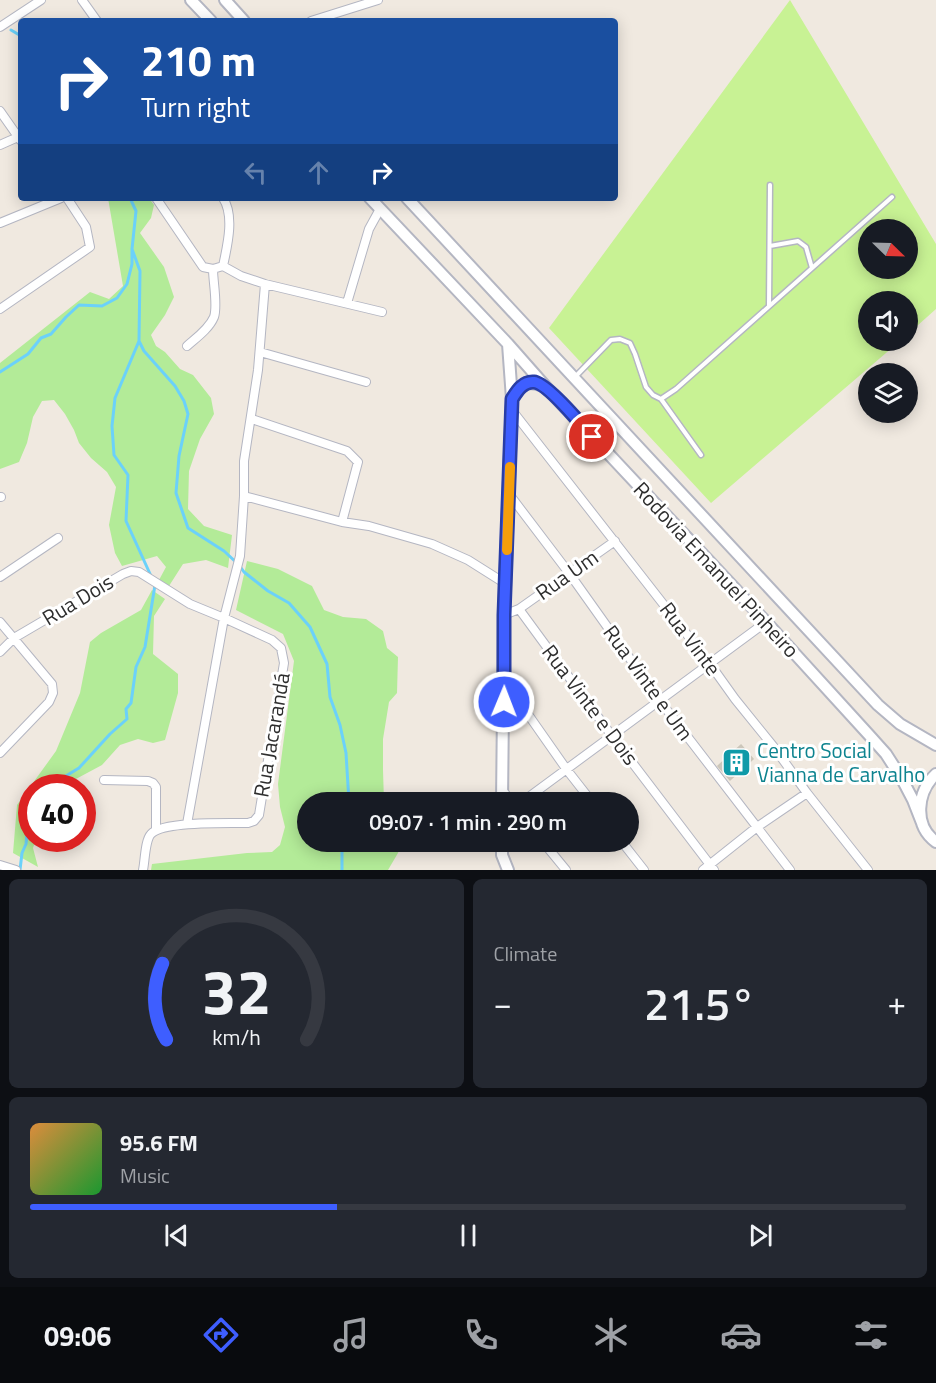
<!DOCTYPE html>
<meta charset="utf-8">
<style>
:root{--surface:#171b24;--page:#242831;--text:#f1f3f6;--muted:#9ea1a6;--line:#363941;--accent:#3e5eff}
body{margin:0;font-family:"Titillium Web",sans-serif;background:var(--page);color:var(--text);height:100vh;display:flex;flex-direction:column;font-size:22px;white-space:nowrap}
*{box-sizing:border-box;margin:0}
p{font-size:20px;color:var(--muted)}
.icon{flex:none;width:33px;height:33px;fill:none;stroke:currentColor;stroke-width:2;stroke-linecap:round;stroke-linejoin:round}
.map{position:relative;height:870px;overflow:hidden}
.details{display:flex;flex-direction:column;gap:9px;padding:9px;background:#0d0f14;flex:1}
.details>*{flex:none}
.guide{position:absolute;left:18px;top:18px;width:600px;height:183px;border-radius:6px;box-shadow:0 3px 15px #0003;background:#1a4fa0;color:#fff;overflow:hidden}
.needle{width:39px;rotate:113deg}
.controls{position:absolute;left:858px;top:219px;display:grid;gap:12px}
.controls a{display:grid;place-items:center;width:60px;height:60px;border-radius:50%;background:var(--surface);box-shadow:0 3px 15px #0003;font-size:30px}
.speed{position:absolute;left:18px;top:774px;display:flex;gap:12px;font-size:30px;font-weight:700;text-align:center}
.speed>*{display:grid;place-content:center;width:78px;height:78px;border-radius:50%;background:var(--surface);box-shadow:0 3px 15px #0003;line-height:1}
.speed .limit{border:9px solid #d22;background:#fff;color:#111}
.pin{position:absolute;display:grid;place-items:center;width:51px;height:51px;color:#fff;margin:-26px;border:3px solid #fff;border-radius:50%;box-shadow:0 2px 6px #0007}
.me{position:absolute;width:66px;margin:-33px;rotate:1deg;stroke-linejoin:round;filter:drop-shadow(0 0 4px #0008)}
.turn{display:flex;align-items:center;gap:21px;height:126px;padding:0 24px;font-size:27px}
.turn .icon{width:78px;height:78px;stroke-width:2.5}
.turn b{display:block;font-size:42px;line-height:51px}
.lanes{display:flex;align-items:center;height:57px;padding:0 24px;background:#0003;justify-content:center;gap:30px;direction:ltr}
.lanes .off{opacity:.35}
.big{font-size:45px;font-weight:600;line-height:1.1}
.details .tile{flex:1;display:flex;flex-direction:column;justify-content:center;gap:9px;min-width:0;padding:0 21px;border-radius:9px;background:var(--page)}
.details .dial{align-items:center;gap:0}
.dial svg{height:156px;overflow:visible;fill:none;stroke:var(--line);stroke-width:7;stroke-linecap:round;text-anchor:middle}
.dial text{fill:var(--text);stroke:none}
.song{display:flex;align-items:center;gap:18px}
.cover{width:72px;height:72px;border-radius:9px;background:linear-gradient(135deg,hsl(30 70% 55%),hsl(130 70% 35%))}
.played{height:6px;border-radius:3px;background:linear-gradient(90deg,var(--accent) 35%,var(--line) 35%)}
.keys{display:flex;justify-content:space-around;direction:ltr}
.heat{display:flex;justify-content:space-between;align-items:center;font-size:33px;direction:ltr}
.details .tiles{flex:1;display:grid;gap:9px;grid-template-columns:1fr 1fr}
.tile:last-child{grid-column:span 2}
.trip{position:absolute;left:297px;top:792px;width:342px;height:60px;border-radius:30px;background:var(--surface);box-shadow:0 3px 15px #0003;font-weight:600;line-height:60px;text-align:center}
.tab-bar{display:flex;height:96px;justify-content:space-around;align-items:center;background:#090b0e;color:var(--muted)}
.tab-bar .icon{width:42px;height:42px}
.tab-bar .active{color:var(--accent)}
.tab-bar b{font-size:27px;color:var(--text)}
.map>svg:first-child{display:block}
.green{fill:#b3eb98}
.pitch{fill:#c8f294;fill-rule:evenodd}
.lines{fill:none;stroke-linecap:round;stroke-linejoin:round}
.stream{stroke:#6bd1fa;stroke-width:3}
.building{fill:#cbc7be;stroke:#ccc6b9;stroke-width:1.5}
.lane-casing{stroke:#b4b6c2;stroke-width:7}
.street-casing{stroke:#b4b6c2;stroke-width:10}
.secondary-casing{stroke:#b4b6c2;stroke-width:14}
.lane{stroke:#fff;stroke-width:4}
.street{stroke:#fff;stroke-width:8}
.secondary{stroke:#fff;stroke-width:10}
.route-casing{stroke:#283da6;stroke-width:15}
.route{stroke:#3e5eff;stroke-width:10}
.slow{stroke:#f59e0b;stroke-width:10}
.labels{text-anchor:middle;stroke-width:6;stroke-linejoin:round;paint-order:stroke}
.street-label{font-size:21px;fill:#2e2e2e;stroke:#fff}
.culture-label{font-size:21px;fill:#0d838f;stroke:#fff;text-anchor:start}
</style>
<div class="map">
<svg width="936" height="870" viewBox="0 0 936 870">
<rect width="100%" height="100%" fill="#f0e9e0"/>
<path class="green" d="M108,198H149L154,205L151,218L140,233L164,267L174,297L165,315L151,335L156,346L165,352L180,369L193,375L211,398L214,414L200,439L189,471L188,509L204,526L232,535L228,568L206,560L183,564L169,586L159,580L166,567L157,556L122,566L115,553L109,525L116,487L107,472L91,458L79,443L74,430L65,414L54,400L42,401L33,417L27,443L19,462L0,469V363L90,292L109,299L123,286Z
M247,561L278,569L312,586L324,610L343,617L366,619L383,631L387,648L398,657L397,693L389,702L383,739V770L384,802H308V842H402L398,853L388,870H151L152,864L247,853L272,852L280,845L285,827L280,807L278,784L294,661L283,634L236,610Z
M152,590L165,599L154,616L153,654L178,674V693L165,740L153,743L138,739L120,745L102,765L61,787L32,788V838L36,839L33,848L38,867L13,853L17,805L56,751L80,693L90,642L101,633L141,610Z"/>
<path class="pitch" d="M790,0L936,244V309L908,334V302H868V340L900,341L711,503L549,328ZM868,230H908V268H868Z"/>
<g class="lines">
<path class="stream" d="M11,30L21,36
M132,249L140,271L139,341L115,398L112,426L114,455L128,475L126,521L151,576
M139,341L144,351L175,386L184,401L188,414L179,456L176,493L188,528L224,551L239,565L244,572L268,591L289,603L310,627L327,664L330,697L340,725L346,753L349,802
M0,372L28,354L41,338L51,334L66,317L79,305L102,306L117,298L127,284L132,264V249L136,211L130,198
M49,788L51,785L79,768L110,734L127,719L126,709L131,703L136,667L145,647L155,585
M342,842V870
M20,870L22,853L26,844L28,823L32,818"/>
</g>
<path class="building" d="M741,745L753,759L730,780L718,766Z"/>
<g class="lines">
<defs>
<path id="lane" d="M770,246L798,241L806,247L812,268
M769,306L770,185
M575,377L611,340L620,339L630,343L635,354L646,387L653,395L661,399L676,389L892,197
M661,399L701,455"/>
<path id="street" d="M82,0L97,21
M311,21L378,0
M0,27L41,0
M0,111L21,141
M0,145L18,137
M156,198L203,267L213,269L223,266
M0,223L61,198
M223,266L241,276L265,284L382,312
M223,266C227,247 235,216 223,198
M347,303L369,229L380,209
M0,309L90,247L86,227L67,198
M187,346C196,338 209,329 214,317C218,306 213,282 213,269
M260,352L366,382
M511,409L710,664L735,699L773,746L807,793L868,870
M252,419L347,451L358,462L342,522
M509,494L569,573L660,701L790,870
M244,496L342,522L369,526L432,544L468,560L506,584
M0,497H1
M0,577L58,538
M519,609L615,541
M504,615L519,609L612,736L714,870
M0,622L52,684L53,693L49,702L0,753
M0,652L14,638L123,574L131,571L139,572L190,604L224,618L272,640L281,648L284,663L259,815L254,821L248,823C230,823 162,821 151,834C145,840 145,861 143,870
M504,680L567,770L592,802
M104,780L148,781L153,783L156,787V830
M503,791L512,802
M522,802L766,622
M187,824L224,618L240,556L244,496V461L258,370L265,284
M543,842L566,870
M622,842L644,870
M0,865L16,870
M703,870L757,827L807,793"/>
<path id="secondary" d="M191,0L211,21
M225,0L244,21
M370,198L508,344L545,386L766,622L869,735L886,754L902,779L913,800L922,823
M407,198L878,705L900,724L936,745
M512,399C521,384 527,380 543,386
M936,774C917,792 913,825 936,842
M502,802L504,615L512,399L508,344
M502,842V855L508,870"/>
</defs>
<use href="#lane" class="lane-casing"/>
<use href="#street" class="street-casing"/>
<use href="#secondary" class="secondary-casing"/>
<use href="#lane" class="lane"/>
<use href="#street" class="street"/>
<use href="#secondary" class="secondary"/>
</g>
<g class="lines">
<defs>
<path id="route" d="M504,702V615L512,399C517,391 523,381 534,382C547,383 582,425 592,437"/>
</defs>
<use href="#route" class="route-casing"/>
<use href="#route" class="route"/>
<path class="slow" d="M507,550L510,467"/>
</g>
<defs>
<symbol id="building-square" viewBox="-11 -11 22 22"><rect x="-9" y="-9" width="18" height="18" rx="4" fill="#0f9aa8" stroke="#fff"/><path d="M-4-6H4V6H1V3H-1V6H-4ZM-2.5-4.3h1.7v1.8h-1.7ZM.8-4.3h1.7v1.8H.8ZM-2.5-1h1.7V.8h-1.7ZM.8-1h1.7V.8H.8Z" fill="#fff"/></symbol>
</defs>
<g fill-rule="evenodd">
<use href="#building-square" x="720" y="746" width="33" height="33"/>
</g>
<g class="labels">
<g class="street-label">
<text transform="translate(716 570) rotate(47)" y="7">Rodovia Emanuel Pinheiro</text>
<text transform="translate(567 575) rotate(-35)" y="7">Rua Um</text>
<text transform="translate(78 600) rotate(-31)" y="7">Rua Dois</text>
<text transform="translate(690 639) rotate(53)" y="7">Rua Vinte</text>
<text transform="translate(648 683) rotate(54)" y="7">Rua Vinte e Um</text>
<text transform="translate(590 705) rotate(53)" y="7">Rua Vinte e Dois</text>
<text transform="translate(272 735) rotate(-80)" y="7">Rua Jacarandá</text>
</g>
<g class="culture-label">
<text x="757" y="758">Centro Social<tspan x="757" dy="24">Vianna de Carvalho</tspan></text>
</g>
</g>
</svg>
<div class="controls">
<a><svg class="needle" viewBox="-14 -14 28 28"><path d="M0-13l5 13h-10z" fill="#e53935"/><path d="M0 13l5-13h-10z" fill="#9ea1a6"/></svg></a>
<a><svg class="icon" aria-label="sound" viewBox="0 0 24 24"><path d="M4 9h4l5-4v14l-5-4H4zM17 9q2 3 0 6"/></svg></a>
<a><svg class="icon" aria-label="layers" viewBox="0 0 24 24"><path d="M12 4l9 5-9 5-9-5zM3 14l9 5 9-5"/></svg></a>
</div>
<div class="speed"><div class="limit">40</div></div>
<div class="pin" style="left:592px;top:437px;background:#d93025"><svg class="icon" aria-label="arrive" viewBox="0 0 24 24"><path d="M6 21V4h12l-3 4 3 4H6"/></svg></div>
<svg class="me" style="left:504px;top:702px" viewBox="-20 -20 40 40"><circle r="17" fill="#3e5eff" stroke="#fff" stroke-width="3"/><path d="M0-11L8 9 0 5-8 9z" fill="#fff"/></svg>
<div class="trip">09:07 · 1 min · 290 m</div>
<div class="guide">
<div class="turn"><svg class="icon" aria-label="right" viewBox="0 0 24 24"><path d="M7 20v-9h11M14 6l5 5-5 5"/></svg><div><b>210 m</b>Turn right</div></div>
<div class="lanes"><svg class="icon off" aria-label="left" viewBox="0 0 24 24"><path d="M17 20v-9H6M10 6l-5 5 5 5"/></svg><svg class="icon off" aria-label="ahead" viewBox="0 0 24 24"><path d="M12 20V5M6 11l6-6 6 6"/></svg><svg class="icon" aria-label="right" viewBox="0 0 24 24"><path d="M7 20v-9h11M14 6l5 5-5 5"/></svg></div>
</div>
</div>
<section class="details">
<div class="tiles">
<div class="tile dial"><svg viewBox="0 0 100 80">
<path d="M14 69A42 42 0 1 1 86 69"/>
<path d="M14 69A42 42 0 0 1 12 30" stroke="#3e5eff"/>
<text x="50" y="56" font-size="32" font-weight="700">32</text>
<text x="50" y="72" font-size="11">km/h</text>
</svg></div>
<div class="tile"><p>Climate</p>
<div class="heat"><a>−</a><b class="big">21.5°</b><a>+</a></div>
</div>
<div class="tile">
<div class="song"><i class="cover"></i><div><b>95.6 FM</b><p>Music</p></div></div>
<div class="played"></div>
<div class="keys"><svg class="icon" aria-label="previous" viewBox="0 0 24 24"><path d="M18 5L8 12l10 7zM5 5v14"/></svg><svg class="icon" aria-label="pause" viewBox="0 0 24 24"><path d="M8 5v14M16 5v14"/></svg><svg class="icon" aria-label="next" viewBox="0 0 24 24"><path d="M6 5l10 7-10 7zM19 5v14"/></svg></div>
</div>
</div>
</section>
<nav class="tab-bar">
<b>09:06</b>
<svg class="icon active" aria-label="directions" viewBox="0 0 24 24"><path d="M12 3l9 9-9 9-9-9zM9 14v-3h6M13 9l2 2-2 2"/></svg>
<svg class="icon" aria-label="music" viewBox="0 0 24 24"><path d="M9 18V5l10-2v13"/><circle cx="6" cy="18" r="3"/><circle cx="16" cy="16" r="3"/></svg>
<svg class="icon" aria-label="phone" viewBox="0 0 24 24"><path d="M5 4h4l2 5-3 2q2 4 5 5l2-3 5 2v4C11 20 4 13 5 4z"/></svg>
<svg class="icon" aria-label="climate" viewBox="0 0 24 24"><path d="M12 3v18M4 7l16 10M4 17L20 7"/></svg>
<svg class="icon" aria-label="car" viewBox="0 0 24 24"><path d="M5 17H2v-5l4-1 3-4h7l3 4 3 1v5h-3M9 17h6M6 11h13"/><circle cx="7" cy="17" r="2"/><circle cx="17" cy="17" r="2"/></svg>
<svg class="icon" aria-label="filters" viewBox="0 0 24 24"><path d="M4 7h16M4 17h16"/><circle cx="9" cy="7" r="2"/><circle cx="15" cy="17" r="2"/></svg>
</nav>
